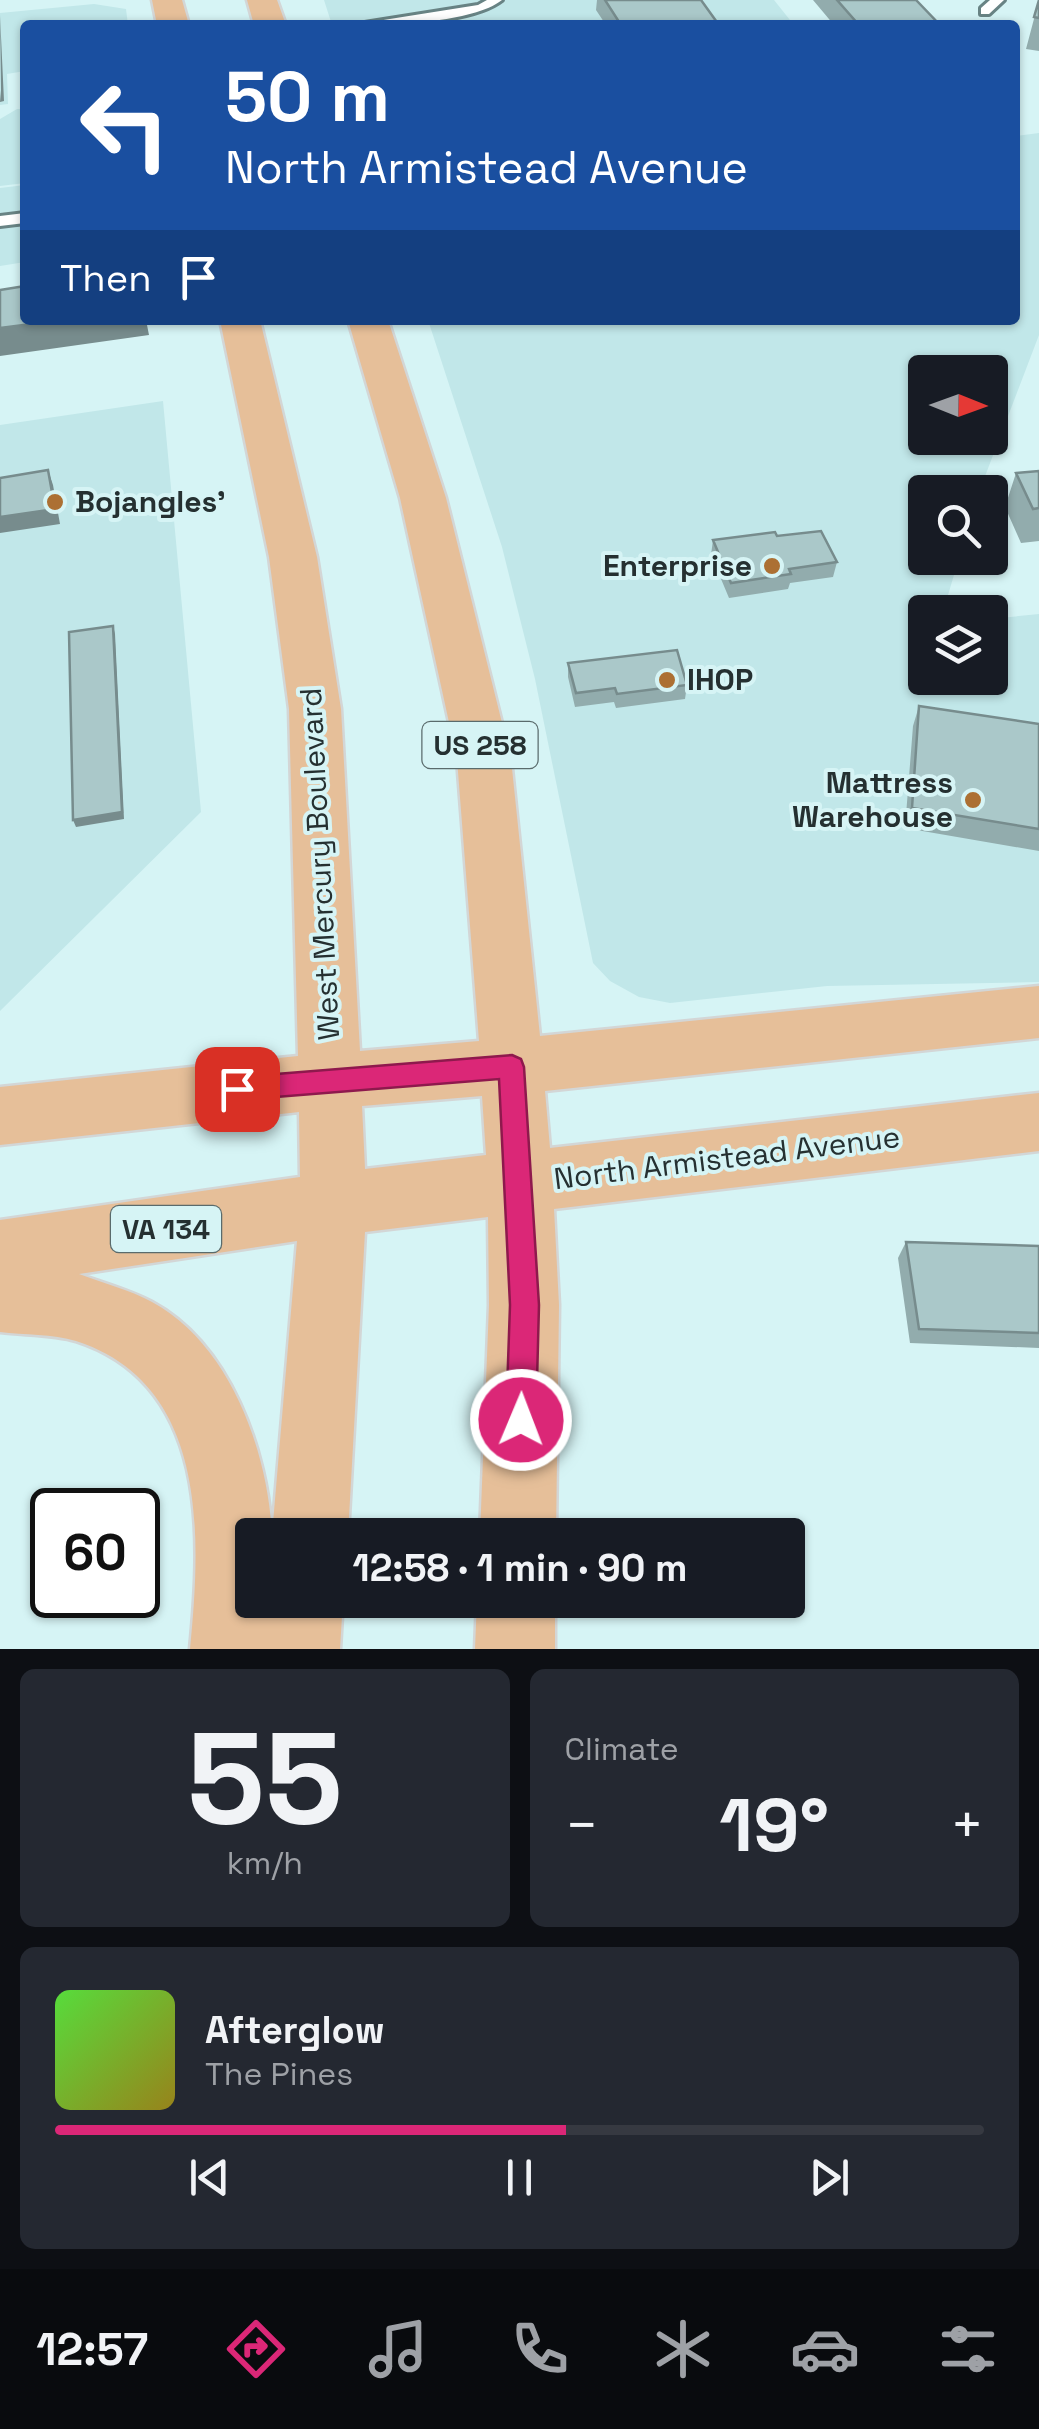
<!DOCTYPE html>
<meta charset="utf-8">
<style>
:root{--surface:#171b24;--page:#242831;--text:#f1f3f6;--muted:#9ea1a6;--line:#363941;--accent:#db2777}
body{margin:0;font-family:"Space Grotesk",sans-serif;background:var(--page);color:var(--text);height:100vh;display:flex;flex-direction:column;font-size:38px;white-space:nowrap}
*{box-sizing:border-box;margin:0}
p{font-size:32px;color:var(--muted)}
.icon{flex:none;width:55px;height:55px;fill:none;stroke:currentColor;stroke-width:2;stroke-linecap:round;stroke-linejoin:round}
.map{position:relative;height:1649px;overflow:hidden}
.details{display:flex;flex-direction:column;gap:20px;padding:20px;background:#0d0f14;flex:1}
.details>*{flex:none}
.hud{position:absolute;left:20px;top:20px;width:1000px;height:305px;border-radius:10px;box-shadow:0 2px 8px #0004;background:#1a4fa0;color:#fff;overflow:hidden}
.needle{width:65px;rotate:91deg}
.tools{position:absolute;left:908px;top:355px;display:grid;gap:20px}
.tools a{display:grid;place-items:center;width:100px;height:100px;border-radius:10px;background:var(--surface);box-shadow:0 2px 8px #0004;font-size:50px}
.speed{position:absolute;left:30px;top:1488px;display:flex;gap:20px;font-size:50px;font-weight:700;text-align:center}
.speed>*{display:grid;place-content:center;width:130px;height:130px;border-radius:50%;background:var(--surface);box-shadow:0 2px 8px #0004;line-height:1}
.speed .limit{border:5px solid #111;border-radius:15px;background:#fff;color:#111}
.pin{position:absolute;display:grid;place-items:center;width:85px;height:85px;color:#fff;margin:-42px;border-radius:20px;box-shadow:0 5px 15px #0006}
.me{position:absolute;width:110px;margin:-55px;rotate:1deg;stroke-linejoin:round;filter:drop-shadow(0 0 8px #0008)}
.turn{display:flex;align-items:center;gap:35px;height:210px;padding:0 40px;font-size:45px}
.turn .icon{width:130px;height:130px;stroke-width:2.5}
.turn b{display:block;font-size:70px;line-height:85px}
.then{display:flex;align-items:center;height:95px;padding:0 40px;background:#0003;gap:20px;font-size:38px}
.big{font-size:75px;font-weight:800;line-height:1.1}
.details .card{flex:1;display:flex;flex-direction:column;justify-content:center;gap:15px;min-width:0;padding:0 35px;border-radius:15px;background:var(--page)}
.details .dial{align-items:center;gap:0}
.dial b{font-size:130px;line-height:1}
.song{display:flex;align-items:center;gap:30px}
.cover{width:120px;height:120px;border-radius:15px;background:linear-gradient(135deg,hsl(110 70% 55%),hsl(50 70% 35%))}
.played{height:10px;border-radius:5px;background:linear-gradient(90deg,var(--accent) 55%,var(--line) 55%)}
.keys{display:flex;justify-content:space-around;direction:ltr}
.heat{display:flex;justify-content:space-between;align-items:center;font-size:55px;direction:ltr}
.details .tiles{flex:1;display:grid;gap:20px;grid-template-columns:1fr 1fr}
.card:last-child{grid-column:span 2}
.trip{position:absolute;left:235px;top:1518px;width:570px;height:100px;border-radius:10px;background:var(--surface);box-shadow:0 2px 8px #0004;font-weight:800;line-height:100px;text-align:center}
.dock{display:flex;height:160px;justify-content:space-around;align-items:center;background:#090b0e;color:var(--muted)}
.dock .icon{width:70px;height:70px}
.dock .selected{color:var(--accent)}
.dock b{font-size:45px;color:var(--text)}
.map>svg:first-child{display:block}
.built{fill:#c1e7e9;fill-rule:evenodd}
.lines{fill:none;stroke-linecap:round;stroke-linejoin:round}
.lane-casing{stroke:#688384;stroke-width:6}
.primary-casing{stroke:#d3d6d6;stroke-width:5}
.lane{fill:#fff;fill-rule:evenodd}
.primary{fill:#e6bf99;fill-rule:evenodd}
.wall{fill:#92acad}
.shaded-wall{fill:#778c8d}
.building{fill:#aac8c9;stroke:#778c8d;stroke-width:2.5}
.route{fill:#db2777;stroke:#8e194d;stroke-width:2.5}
.poi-dot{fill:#ac7033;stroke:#d6f4f5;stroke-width:4}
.labels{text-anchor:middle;stroke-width:8;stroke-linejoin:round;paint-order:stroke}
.shield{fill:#d6f4f5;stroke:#5a6b6c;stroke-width:2.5}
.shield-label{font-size:28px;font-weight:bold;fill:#253031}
.poi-label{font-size:30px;font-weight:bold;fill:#253031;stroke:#d6f4f5;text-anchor:start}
.street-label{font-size:30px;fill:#253031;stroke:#d6f4f5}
</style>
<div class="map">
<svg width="1039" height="1649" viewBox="0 0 1039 1649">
<rect width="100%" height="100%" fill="#d6f4f5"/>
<path class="built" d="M324,0H774L794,25H332Z
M94,4L126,9L128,25H25V71L7,74L8,104L0,105V13Z
M17,109H25V183L0,186V119Z
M1039,133V335L979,492H925V558H959L943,612H925V678H990V619L1039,614V982L827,986L670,1003L639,997L610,981L593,963L535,679L502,547L428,320H1015V136ZM925,372H990V438H925Z
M25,185V262L0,266V188Z
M163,401L201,812L0,1011V425Z"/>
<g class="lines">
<defs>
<path id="lane" d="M487,0H502C473,23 390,25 352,25L478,5Z
M990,0H1004L989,14H981V8Z
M25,213V223L0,226V216Z"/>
<path id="primary" d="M152,0H182L189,25H157Z
M247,0H277L286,25H254Z
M220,320H260L317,557L341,709L360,1051L479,1041L457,759L400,498L348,320H388L446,498L511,759L540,1036L1039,986V1038L545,1091L550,1148L1039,1093V1151L554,1209L559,1305L556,1535H480L489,1305L488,1217L365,1232L348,1535H272L297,1241L79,1274C103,1283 130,1290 152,1302C230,1344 268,1451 272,1535H252V1600H343L340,1649H190C201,1537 209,1384 76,1341C53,1334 24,1335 0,1332V1220L300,1177L299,1112L0,1145V1087L298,1056L289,709L269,557ZM482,1096L486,1155L365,1169L362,1106Z
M477,1600H555V1649H475Z"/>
</defs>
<use href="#lane" class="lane-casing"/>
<use href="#primary" class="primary-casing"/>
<use href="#lane" class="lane"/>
<use href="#primary" class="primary"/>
</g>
<path class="wall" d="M597,0H605L719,25H606L596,10Z
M813,0H916L940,25H834Z
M1039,0V51L1026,49Z
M1039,471V541L1021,543L1005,507L1016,473Z
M777,536L837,562L833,577L790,583L788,589L729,598L711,555L713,540Z
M568,663L687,685L685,699L616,708L614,702L575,707L568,677Z
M919,706L1039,724V851L905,828L913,726Z
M906,1242L1039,1246V1348L910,1343L898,1258Z"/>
<path class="shaded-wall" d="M0,15L4,101L0,102L1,90Z
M62,320H146L149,335L0,356V328Z
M48,470L53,485L60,524L0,533V517Z
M113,626L115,634L124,819L76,827L73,820Z"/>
<path class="building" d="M605,0H701L719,25H621Z
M837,0H916L940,25H859Z
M1039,0V18L1034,17Z
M25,286V320H62L0,328V290Z
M48,470L55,509L0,517V478Z
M1039,471V508L1033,509L1016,473Z
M821,531L837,562L789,569L791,574L731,583L713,540L775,532L777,536Z
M113,626L122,812L73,820L69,632Z
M677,650L687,685L617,694L615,688L576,693L568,663Z
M919,706L1039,724V829L912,808Z
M906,1242L1039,1246V1333L919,1329Z"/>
<path class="route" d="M512,1055L521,1059L524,1067L539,1305L536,1420L532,1431L521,1435L511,1431L506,1420L510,1305L499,1079L237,1100L228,1097L224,1089L228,1080L237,1077Z"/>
<g class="poi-dot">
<circle cx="55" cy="502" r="10"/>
<circle cx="772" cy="566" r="10"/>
<circle cx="667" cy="680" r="10"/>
<circle cx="973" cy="800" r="10"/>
</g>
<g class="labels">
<g class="shield">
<rect x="422.5" y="722" width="115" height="46" rx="8"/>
<rect x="111" y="1206" width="110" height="46" rx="8"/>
</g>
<g class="shield-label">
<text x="480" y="755">US 258</text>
<text x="166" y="1239">VA 134</text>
</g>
<g class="poi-label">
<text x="75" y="512">Bojangles'</text>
<text x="752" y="576" text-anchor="end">Enterprise</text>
<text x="687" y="690">IHOP</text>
<text x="953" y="793" text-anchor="end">Mattress<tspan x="953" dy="34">Warehouse</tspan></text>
</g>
<g class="street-label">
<text transform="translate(320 864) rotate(-93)" y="10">West Mercury Boulevard</text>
<text transform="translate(727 1158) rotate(-7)" y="10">North Armistead Avenue</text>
</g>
</g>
</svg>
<div class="tools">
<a><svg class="needle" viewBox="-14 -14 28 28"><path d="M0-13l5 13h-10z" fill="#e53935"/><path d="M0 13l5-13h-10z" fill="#9ea1a6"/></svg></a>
<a><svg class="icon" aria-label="search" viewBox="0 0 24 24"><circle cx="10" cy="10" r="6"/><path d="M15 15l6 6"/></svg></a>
<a><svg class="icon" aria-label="layers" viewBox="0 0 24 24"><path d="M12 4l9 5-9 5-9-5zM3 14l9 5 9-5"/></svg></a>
</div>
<div class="speed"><div class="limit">60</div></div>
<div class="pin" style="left:237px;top:1089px;background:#d93025"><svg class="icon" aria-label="arrive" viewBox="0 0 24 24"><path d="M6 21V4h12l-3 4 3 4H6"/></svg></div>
<svg class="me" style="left:521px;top:1420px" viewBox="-20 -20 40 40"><circle r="17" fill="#db2777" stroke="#fff" stroke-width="3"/><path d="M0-11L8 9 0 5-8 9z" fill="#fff"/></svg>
<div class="trip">12:58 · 1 min · 90 m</div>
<div class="hud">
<div class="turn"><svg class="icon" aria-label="left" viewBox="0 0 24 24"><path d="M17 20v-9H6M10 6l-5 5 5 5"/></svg><div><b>50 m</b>North Armistead Avenue</div></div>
<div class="then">Then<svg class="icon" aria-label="arrive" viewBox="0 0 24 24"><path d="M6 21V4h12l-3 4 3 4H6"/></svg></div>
</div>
</div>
<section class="details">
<div class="tiles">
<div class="card dial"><b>55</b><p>km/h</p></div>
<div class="card"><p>Climate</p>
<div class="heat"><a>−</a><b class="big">19°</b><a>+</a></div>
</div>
<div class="card">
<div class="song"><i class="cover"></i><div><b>Afterglow</b><p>The Pines</p></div></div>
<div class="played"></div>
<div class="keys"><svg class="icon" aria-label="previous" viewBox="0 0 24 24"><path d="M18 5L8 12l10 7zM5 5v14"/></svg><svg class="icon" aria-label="pause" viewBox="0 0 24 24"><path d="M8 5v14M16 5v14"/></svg><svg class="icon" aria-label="next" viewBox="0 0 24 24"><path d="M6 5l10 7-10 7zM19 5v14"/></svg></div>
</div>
</div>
</section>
<nav class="dock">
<b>12:57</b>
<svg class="icon selected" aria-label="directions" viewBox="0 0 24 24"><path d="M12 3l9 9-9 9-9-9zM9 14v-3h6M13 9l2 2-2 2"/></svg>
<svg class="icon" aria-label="music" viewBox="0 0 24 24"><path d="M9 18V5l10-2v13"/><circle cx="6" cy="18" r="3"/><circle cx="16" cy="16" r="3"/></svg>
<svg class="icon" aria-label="phone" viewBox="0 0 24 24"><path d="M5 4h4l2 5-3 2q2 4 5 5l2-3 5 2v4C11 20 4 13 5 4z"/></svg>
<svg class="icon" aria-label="climate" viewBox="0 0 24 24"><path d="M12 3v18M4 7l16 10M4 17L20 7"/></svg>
<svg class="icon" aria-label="car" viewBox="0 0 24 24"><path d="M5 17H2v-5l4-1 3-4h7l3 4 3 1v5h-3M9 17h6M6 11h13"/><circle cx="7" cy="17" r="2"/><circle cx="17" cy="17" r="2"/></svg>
<svg class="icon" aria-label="filters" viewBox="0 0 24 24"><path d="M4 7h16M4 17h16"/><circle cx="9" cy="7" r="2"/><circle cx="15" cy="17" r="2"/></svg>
</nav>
